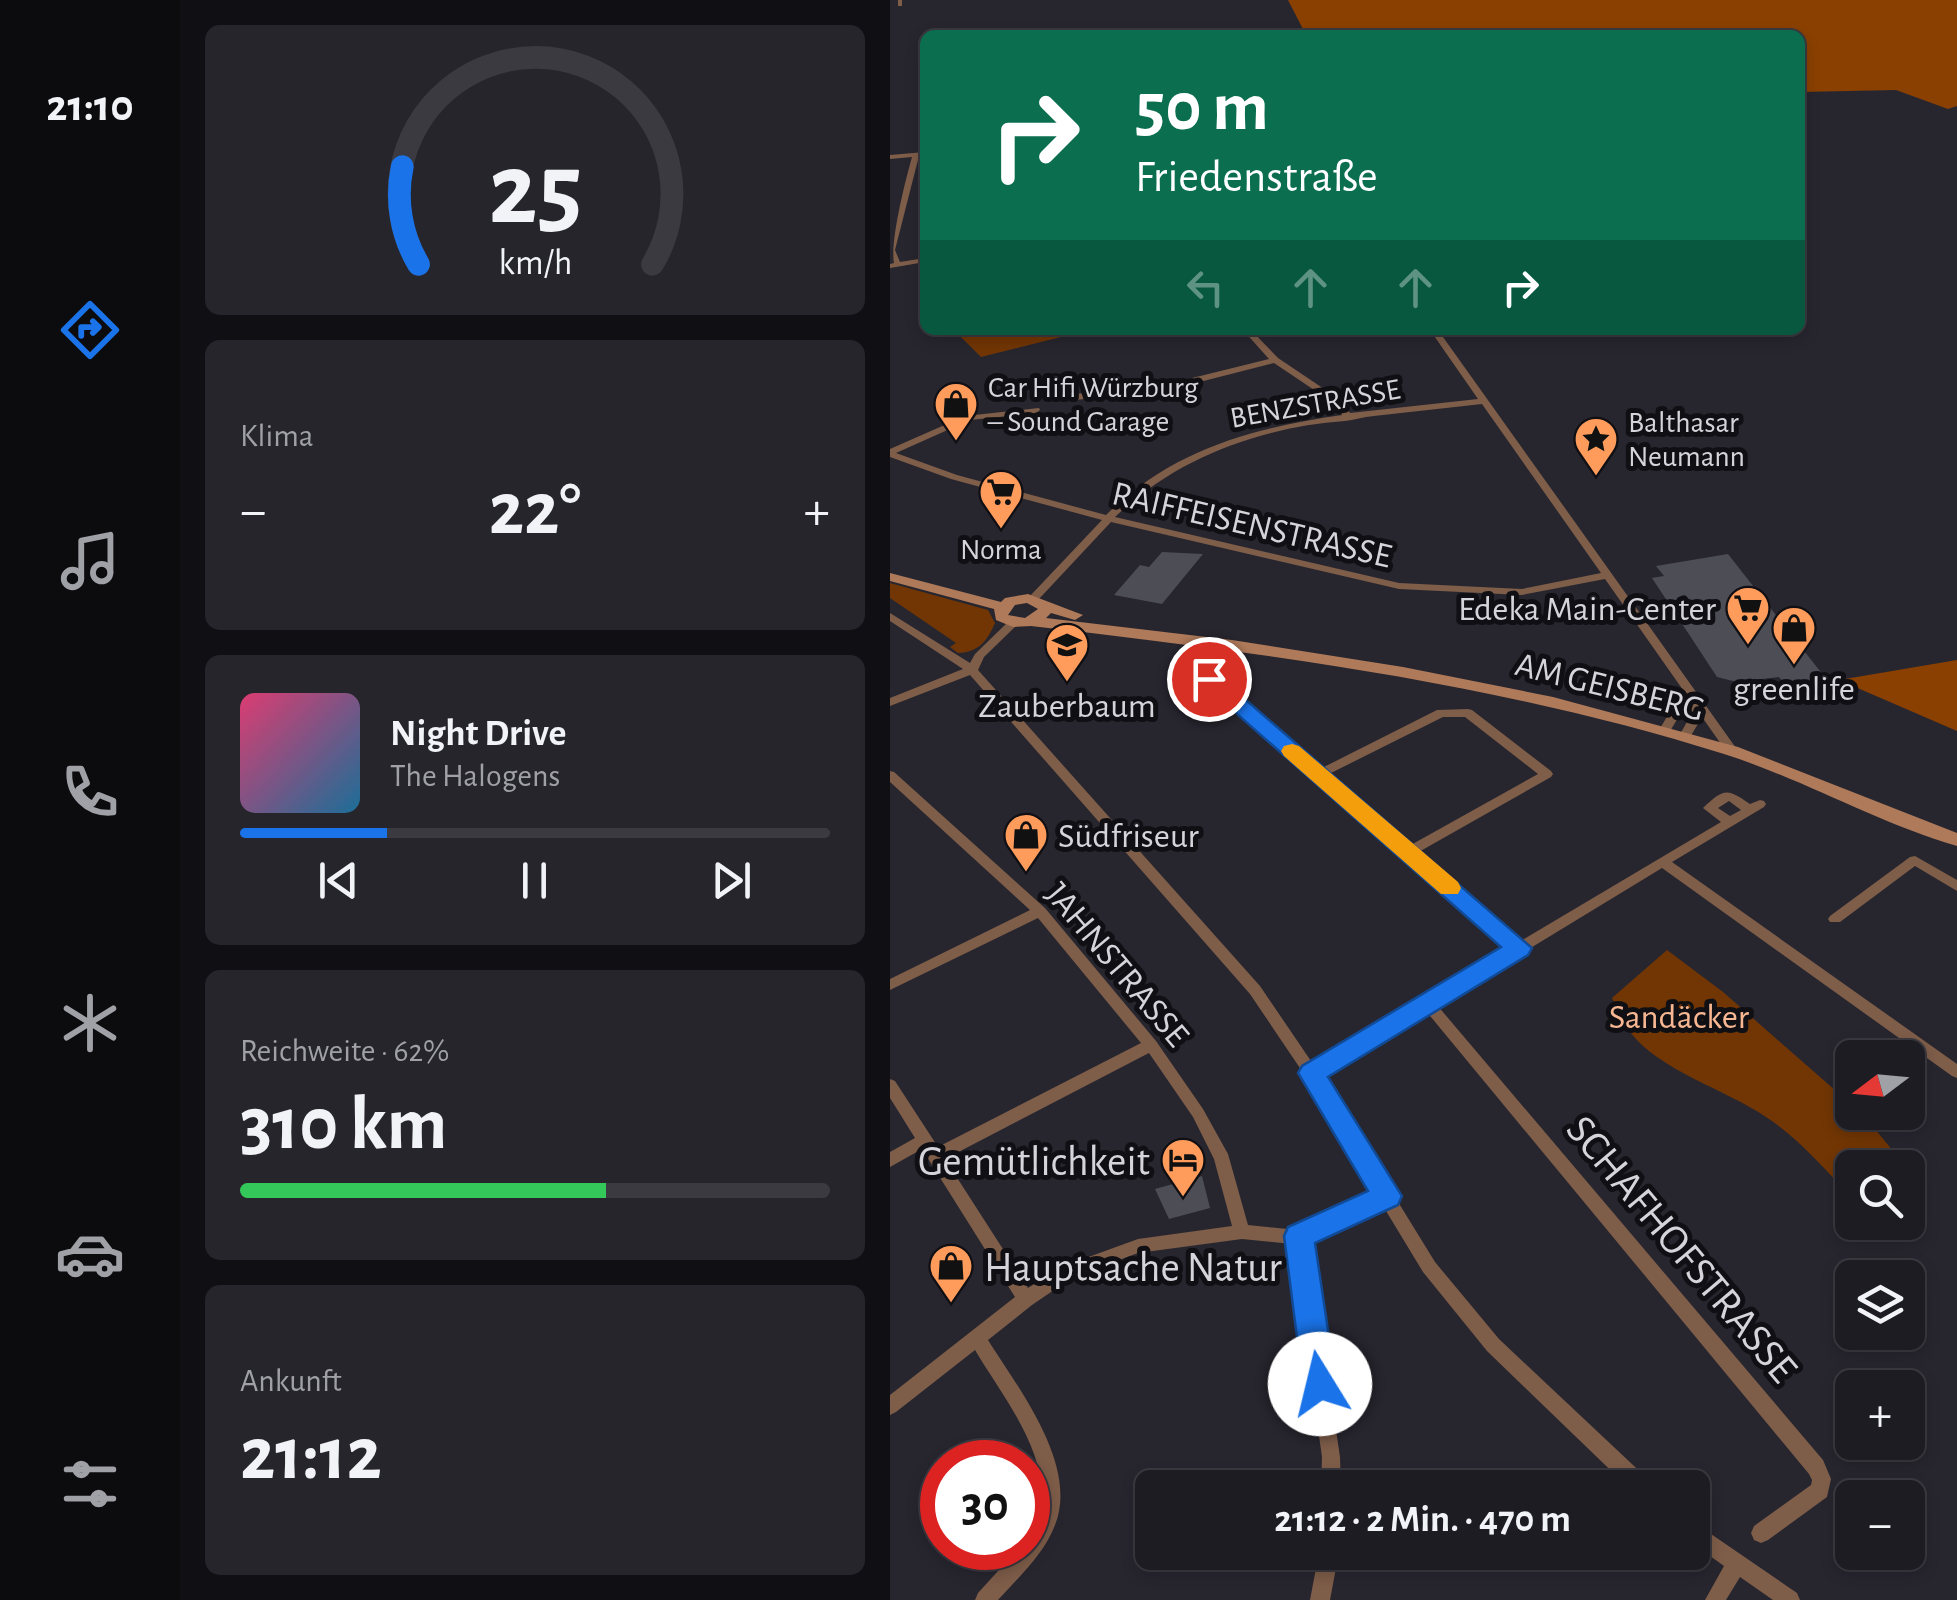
<!DOCTYPE html>
<html lang="de">
<meta charset="utf-8">
<style>
:root{--surface:#1d1c23;--page:#25252b;--text:#f1f3f6;--muted:#a0a1a6;--line:#3b3a41;--accent:#1a73e8}
body{margin:0;font-family:"Alegreya Sans",sans-serif;background:var(--page);color:var(--text);height:100vh;display:flex;flex-direction:column;font-size:38px;white-space:nowrap}
*{box-sizing:border-box;margin:0}
p{font-size:32px;color:var(--muted)}
.icon{flex:none;width:55px;height:55px;fill:none;stroke:currentColor;stroke-width:2;stroke-linecap:round;stroke-linejoin:round}
.map{position:relative;flex:1;overflow:hidden}
.side{display:flex;flex-direction:column;gap:25px;padding:25px;background:#100f13;width:710px}
.side>*{flex:none}
.hud{position:absolute;left:30px;top:30px;width:885px;height:305px;border-radius:15px;box-shadow:0 5px 15px #0003,0 0 0 2px var(--line);background:#0b6e4f;color:#fff;overflow:hidden}
.needle{width:65px;rotate:254deg}
.tools{position:absolute;left:945px;top:1040px;display:grid;gap:20px}
.tools a{display:grid;place-items:center;width:90px;height:90px;border-radius:15px;background:var(--surface);box-shadow:0 5px 15px #0003,0 0 0 2px var(--line);font-size:50px}
.speed{position:absolute;left:30px;top:1440px;display:flex;gap:20px;font-size:50px;font-weight:700;text-align:center}
.speed>*{display:grid;place-content:center;width:130px;height:130px;border-radius:50%;background:var(--surface);box-shadow:0 5px 15px #0003,0 0 0 2px var(--line);line-height:1}
.speed .limit{border:15px solid #d22;background:#fff;color:#111}
.pin{position:absolute;display:grid;place-items:center;width:85px;height:85px;color:#fff;margin:-42px;border:5px solid #fff;border-radius:50%;box-shadow:0 2px 10px #0007}
.me{position:absolute;width:110px;margin:-55px;rotate:351deg;stroke-linejoin:round;filter:drop-shadow(0 0 8px #0008)}
.turn{display:flex;align-items:center;gap:35px;height:210px;padding:0 50px;font-size:45px}
.turn .icon{width:130px;height:130px;stroke-width:2.5}
.turn b{display:block;font-size:70px;line-height:85px}
.lanes{display:flex;align-items:center;height:95px;padding:0 50px;background:#0003;justify-content:center;gap:50px;direction:ltr}
.lanes .off{opacity:.35}
.big{font-size:75px;font-weight:600;line-height:1.1}
.side .card{flex:1;display:flex;flex-direction:column;justify-content:center;gap:15px;min-width:0;padding:0 35px;border-radius:15px;background:var(--page)}
.side .dial{align-items:center;gap:0}
.dial svg{height:260px;overflow:visible;fill:none;stroke:var(--line);stroke-width:7;stroke-linecap:round;text-anchor:middle}
.dial text{fill:var(--text);stroke:none}
.song{display:flex;align-items:center;gap:30px}
.cover{width:120px;height:120px;border-radius:15px;background:linear-gradient(135deg,hsl(340 70% 55%),hsl(200 70% 35%))}
.played{height:10px;border-radius:5px;background:linear-gradient(90deg,var(--accent) 25%,var(--line) 25%)}
.keys{display:flex;justify-content:space-around;direction:ltr}
.heat{display:flex;justify-content:space-between;align-items:center;font-size:55px;direction:ltr}
.charge{height:15px;border-radius:8px;background:linear-gradient(90deg,#34c759 62%,var(--line) 0)}
.trip{position:absolute;left:245px;top:1470px;width:575px;height:100px;border-radius:15px;background:var(--surface);box-shadow:0 5px 15px #0003,0 0 0 2px var(--line);font-weight:600;line-height:100px;text-align:center}
main{display:flex;flex:1;min-height:0}
.menu{display:flex;flex-direction:column;width:180px;justify-content:space-around;align-items:center;background:#0c0b0e;color:var(--muted)}
.menu .icon{width:70px;height:70px}
.menu .active{color:var(--accent)}
.menu b{font-size:45px;color:var(--text)}
.map>svg:first-child{display:block}
.green{fill:#723604}
.forest{fill:#8a4000}
.building{fill:#4d4d56}
.lines{fill:none;stroke-linecap:round;stroke-linejoin:round}
.street{fill:#7e5d49;fill-rule:evenodd}
.secondary{fill:#af7a5a;fill-rule:evenodd}
.route{fill:#1a73e8;stroke:#114b97;stroke-width:2.5}
.slow{fill:#f59e0b}
.labels{text-anchor:middle;stroke-width:10;stroke-linejoin:round;paint-order:stroke}
.far-poi-label{font-size:30px;fill:#d4d4da;stroke:#101014;text-anchor:start}
.far-street-label{font-size:30px;fill:#d4d4da;stroke:#101014}
.street-label{font-size:35px;fill:#d4d4da;stroke:#101014}
.poi-label{font-size:35px;fill:#d4d4da;stroke:#101014}
.park-label{font-size:35px;fill:#f7b792;stroke:#101014}
.near-poi-label{font-size:42px;fill:#d4d4da;stroke:#101014;text-anchor:end}
.near-street-label{font-size:42px;fill:#d4d4da;stroke:#101014}
</style>
<main>
<nav class="menu">
<b>21:10</b>
<svg class="icon active" aria-label="directions" viewBox="0 0 24 24"><path d="M12 3l9 9-9 9-9-9zM9 14v-3h6M13 9l2 2-2 2"/></svg>
<svg class="icon" aria-label="music" viewBox="0 0 24 24"><path d="M9 18V5l10-2v13"/><circle cx="6" cy="18" r="3"/><circle cx="16" cy="16" r="3"/></svg>
<svg class="icon" aria-label="phone" viewBox="0 0 24 24"><path d="M5 4h4l2 5-3 2q2 4 5 5l2-3 5 2v4C11 20 4 13 5 4z"/></svg>
<svg class="icon" aria-label="climate" viewBox="0 0 24 24"><path d="M12 3v18M4 7l16 10M4 17L20 7"/></svg>
<svg class="icon" aria-label="car" viewBox="0 0 24 24"><path d="M5 17H2v-5l4-1 3-4h7l3 4 3 1v5h-3M9 17h6M6 11h13"/><circle cx="7" cy="17" r="2"/><circle cx="17" cy="17" r="2"/></svg>
<svg class="icon" aria-label="filters" viewBox="0 0 24 24"><path d="M4 7h16M4 17h16"/><circle cx="9" cy="7" r="2"/><circle cx="15" cy="17" r="2"/></svg>
</nav>
<section class="side">
<div class="card dial"><svg viewBox="0 0 100 80">
<path d="M14 69A42 42 0 1 1 86 69"/>
<path d="M14 69A42 42 0 0 1 9 39" stroke="#1a73e8"/>
<text x="50" y="56" font-size="32" font-weight="700">25</text>
<text x="50" y="72" font-size="11">km/h</text>
</svg></div>
<div class="card"><p>Klima</p>
<div class="heat"><a>−</a><b class="big">22°</b><a>+</a></div>
</div>
<div class="card">
<div class="song"><i class="cover"></i><div><b>Night Drive</b><p>The Halogens</p></div></div>
<div class="played"></div>
<div class="keys"><svg class="icon" aria-label="previous" viewBox="0 0 24 24"><path d="M18 5L8 12l10 7zM5 5v14"/></svg><svg class="icon" aria-label="pause" viewBox="0 0 24 24"><path d="M8 5v14M16 5v14"/></svg><svg class="icon" aria-label="next" viewBox="0 0 24 24"><path d="M6 5l10 7-10 7zM19 5v14"/></svg></div>
</div>
<div class="card"><p>Reichweite · 62%</p><b class="big">310 km</b><div class="charge"></div></div>
<div class="card"><p>Ankunft</p><b class="big">21:12</b></div>
</section>
<div class="map">
<svg width="1067" height="1600" viewBox="0 0 1067 1600">
<rect width="100%" height="100%" fill="#27262f"/>
<path class="green" d="M64,330H199L91,357Z
M0,583L98,610L105,623C97,641 89,652 68,653L60,647L66,643L0,598Z
M777,950L833,992L962,1105V1112L972,1113L1016,1167L962,1168L960,1196C934,1168 908,1138 876,1117C835,1089 770,1071 740,1032C732,1022 728,1009 722,998Z"/>
<path class="forest" d="M398,0H1067V106L1058,109L1006,90L910,92V35H416Z
M1067,660V731L949,680Z"/>
<path class="building" d="M272,552L313,554L272,604L224,595L250,565L259,567Z
M838,554L937,680L929,686L900,691L889,677L847,682L827,677L762,578L774,576L766,566Z
M312,1176L320,1208L279,1219L265,1189Z"/>
<g class="lines">
<path class="street" d="M8,0H12V6H8Z
M35,152V156H29L5,250L10,262L35,258V262L0,268V264L4,263C0,241 15,182 22,157L0,159V155Z
M353,330H361L388,358L455,403L460,413L588,399L540,330H548L846,748L848,751L846,754H838L812,717L799,739H791L789,736C796,723 805,713 799,699L779,733H771L769,730L793,690L715,579L632,595L509,589L221,522L148,600H140V596L212,520L61,479L0,457V449L75,416L149,408L150,410L146,413L80,420L6,453L67,475L216,515C282,450 362,428 452,415L448,406L384,363L290,387L186,400L182,397L186,394L290,381L379,359ZM592,404L711,573L632,589L509,583L225,517C287,457 372,427 455,421C464,420 473,417 484,416C520,412 556,408 592,404Z
M0,613L80,663L85,654L119,621H127L128,623L127,625L94,657L88,670L370,986L423,1064L619,948L315,681L313,679L315,677H323L430,769L547,710L578,709L582,710L661,771L663,774L661,777L527,853L629,942L831,822L813,808C834,788 837,788 860,804L870,800L874,801L876,804L874,807L782,862L1067,1064V1078L1062,1076L772,868L547,1005L933,1460L941,1479L937,1497L878,1540L871,1543L864,1540L861,1533L864,1526L921,1485L922,1480L919,1474L536,1011L430,1075L545,1262L609,1339L760,1481L762,1488H739L597,1351L533,1272L493,1206L418,1241L450,1457L451,1488H431L432,1457L402,1244L352,1239L248,1253L183,1277L142,1305L98,1340C128,1388 189,1465 165,1525C154,1554 129,1577 108,1600H85L88,1593L129,1548H138C138,1535 144,1531 148,1520C150,1513 152,1503 152,1497C152,1443 111,1394 85,1350L6,1412L0,1415V1395L125,1297L32,1149L0,1167V1152L25,1138L0,1098V1079L5,1081L48,1147L251,1043L148,918L0,990V979L140,910L0,782V771L4,772L155,908L266,1041L313,1109L338,1154L358,1225L408,1230L486,1194L416,1077L360,994L80,675L0,706V698L73,669L0,621ZM553,717H575L648,774L519,846L437,775ZM839,801L851,810L840,816L828,808ZM259,1053L303,1117L324,1159L342,1226L248,1239L171,1267L138,1288L55,1159Z
M1025,856L1067,880V891L1025,866L950,922H940L938,919L940,916L1020,857Z
M802,1521L907,1593L910,1600H883L850,1577L836,1600H815L834,1566L802,1543Z
M429,1552H449L440,1600H420Z"/>
<path class="secondary" d="M0,573L111,602L115,598L138,594L193,615L185,620L161,613L156,618L342,640L513,667L663,697L848,747L1067,833V846C987,823 913,779 834,754C609,683 374,653 141,626L123,627L106,620L104,609L0,581ZM137,603L148,609L135,618L118,615L125,605Z"/>
</g>
<path class="route" d="M319,673L326,674L642,948L638,955L438,1077L512,1196L508,1205L425,1243L446,1384L441,1395L430,1400L418,1395L413,1384L394,1236L398,1227L478,1191L408,1073L412,1066L611,947L312,683L309,679Z"/>
<path class="slow" d="M402,744L409,746L568,882L571,888L568,894H551L394,756L391,751L394,746Z"/>
<defs>
<symbol id="shop-pin" viewBox="-11 -11 22 30"><path d="M0 17L-7.5 6A9.5 9.5 0 1 1 7.5 6Z" fill="#ff9b5b" stroke="#101014"/><path d="M-5-2.5h2.3a2.7 3.5 0 0 1 5.4 0H5L5.5 6h-11ZM-1.5-2.5h3a1.5 2.3 0 0 0-3 0Z" fill="#111"/></symbol>
<symbol id="sight-pin" viewBox="-11 -11 22 30"><path d="M0 17L-7.5 6A9.5 9.5 0 1 1 7.5 6Z" fill="#ff9b5b" stroke="#101014"/><path d="M0-6L1.8-2.2L6-1.7L2.9 1.2L3.7 5.4L0 3.3L-3.7 5.4L-2.9 1.2L-6-1.7L-1.8-2.2Z" fill="#111"/></symbol>
<symbol id="supermarket-pin" viewBox="-11 -11 22 30"><path d="M0 17L-7.5 6A9.5 9.5 0 1 1 7.5 6Z" fill="#ff9b5b" stroke="#101014"/><path d="M-6-5.5h2.5l.6 2H6L4.5 2H-2.5L-4.4-4H-6ZM-1.5 3.2a1.3 1.3 0 1 0 .1 0ZM3 3.2a1.3 1.3 0 1 0 .1 0Z" fill="#111"/></symbol>
<symbol id="school-pin" viewBox="-11 -11 22 30"><path d="M0 17L-7.5 6A9.5 9.5 0 1 1 7.5 6Z" fill="#ff9b5b" stroke="#101014"/><path d="M0-5L7-2L0 1L-7-2ZM-4 1L0 2.5L4 1V4Q0 6-4 4Z" fill="#111"/></symbol>
<symbol id="hotel-pin" viewBox="-11 -11 22 30"><path d="M0 17L-7.5 6A9.5 9.5 0 1 1 7.5 6Z" fill="#ff9b5b" stroke="#101014"/><path d="M-6-4.5h1.5V1H6V5H4.5V3h-9V5H-6ZM-4 0a1.8 1.8 0 1 1 3.6 0ZM.5 0V-2.5h3Q6-2.5 6 0Z" fill="#111"/></symbol>
</defs>
<g fill-rule="evenodd">
<use href="#shop-pin" x="41" y="379" width="50" height="68"/>
<use href="#sight-pin" x="681" y="414" width="50" height="68"/>
<use href="#supermarket-pin" x="86" y="467" width="50" height="68"/>
<use href="#supermarket-pin" x="833" y="583" width="50" height="68"/>
<use href="#shop-pin" x="879" y="603" width="50" height="68"/>
<use href="#school-pin" x="152" y="620" width="50" height="68"/>
<use href="#shop-pin" x="111" y="810" width="50" height="68"/>
<use href="#hotel-pin" x="268" y="1135" width="50" height="68"/>
<use href="#shop-pin" x="36" y="1241" width="50" height="68"/>
</g>
<g class="labels">
<g class="far-poi-label">
<text x="98" y="397">Car Hifi Würzburg<tspan x="98" dy="34">– Sound Garage</tspan></text>
<text x="738" y="432">Balthasar<tspan x="738" dy="34">Neumann</tspan></text>
<text x="111" y="559" text-anchor="middle">Norma</text>
</g>
<g class="far-street-label">
<text transform="translate(425 403) rotate(-10)" y="10">BENZSTRASSE</text>
</g>
<g class="street-label">
<text transform="translate(362 524) rotate(13)" y="12">RAIFFEISENSTRASSE</text>
<text transform="translate(720 686) rotate(14)" y="12">AM GEISBERG</text>
<text transform="translate(228 964) rotate(50)" y="12">JAHNSTRASSE</text>
</g>
<g class="poi-label">
<text x="826" y="620" text-anchor="end">Edeka Main-Center</text>
<text x="904" y="700">greenlife</text>
<text x="177" y="717">Zauberbaum</text>
<text x="168" y="847" text-anchor="start">Südfriseur</text>
</g>
<g class="park-label">
<text x="789" y="1028">Sandäcker</text>
</g>
<g class="near-poi-label">
<text x="260" y="1175">Gemütlichkeit</text>
<text x="94" y="1281" text-anchor="start">Hauptsache Natur</text>
</g>
<g class="near-street-label">
<text transform="translate(793 1248) rotate(50)" y="15">SCHAFHOFSTRASSE</text>
</g>
</g>
</svg>
<div class="tools">
<a><svg class="needle" viewBox="-14 -14 28 28"><path d="M0-13l5 13h-10z" fill="#e53935"/><path d="M0 13l5-13h-10z" fill="#a0a1a6"/></svg></a>
<a><svg class="icon" aria-label="search" viewBox="0 0 24 24"><circle cx="10" cy="10" r="6"/><path d="M15 15l6 6"/></svg></a>
<a><svg class="icon" aria-label="layers" viewBox="0 0 24 24"><path d="M12 4l9 5-9 5-9-5zM3 14l9 5 9-5"/></svg></a>
<a>+</a>
<a>−</a>
</div>
<div class="speed"><div class="limit">30</div></div>
<div class="pin" style="left:319px;top:679px;background:#d93025"><svg class="icon" aria-label="arrive" viewBox="0 0 24 24"><path d="M6 21V4h12l-3 4 3 4H6"/></svg></div>
<svg class="me" style="left:430px;top:1384px" viewBox="-20 -20 40 40"><circle r="19" fill="#fff"/><path d="M0-13L10 11 0 6-10 11z" fill="#1a73e8"/></svg>
<div class="trip">21:12 · 2 Min. · 470 m</div>
<div class="hud">
<div class="turn"><svg class="icon" aria-label="right" viewBox="0 0 24 24"><path d="M7 20v-9h11M14 6l5 5-5 5"/></svg><div><b>50 m</b>Friedenstraße</div></div>
<div class="lanes"><svg class="icon off" aria-label="left" viewBox="0 0 24 24"><path d="M17 20v-9H6M10 6l-5 5 5 5"/></svg><svg class="icon off" aria-label="ahead" viewBox="0 0 24 24"><path d="M12 20V5M6 11l6-6 6 6"/></svg><svg class="icon off" aria-label="ahead" viewBox="0 0 24 24"><path d="M12 20V5M6 11l6-6 6 6"/></svg><svg class="icon" aria-label="right" viewBox="0 0 24 24"><path d="M7 20v-9h11M14 6l5 5-5 5"/></svg></div>
</div>
</div>
</main>
